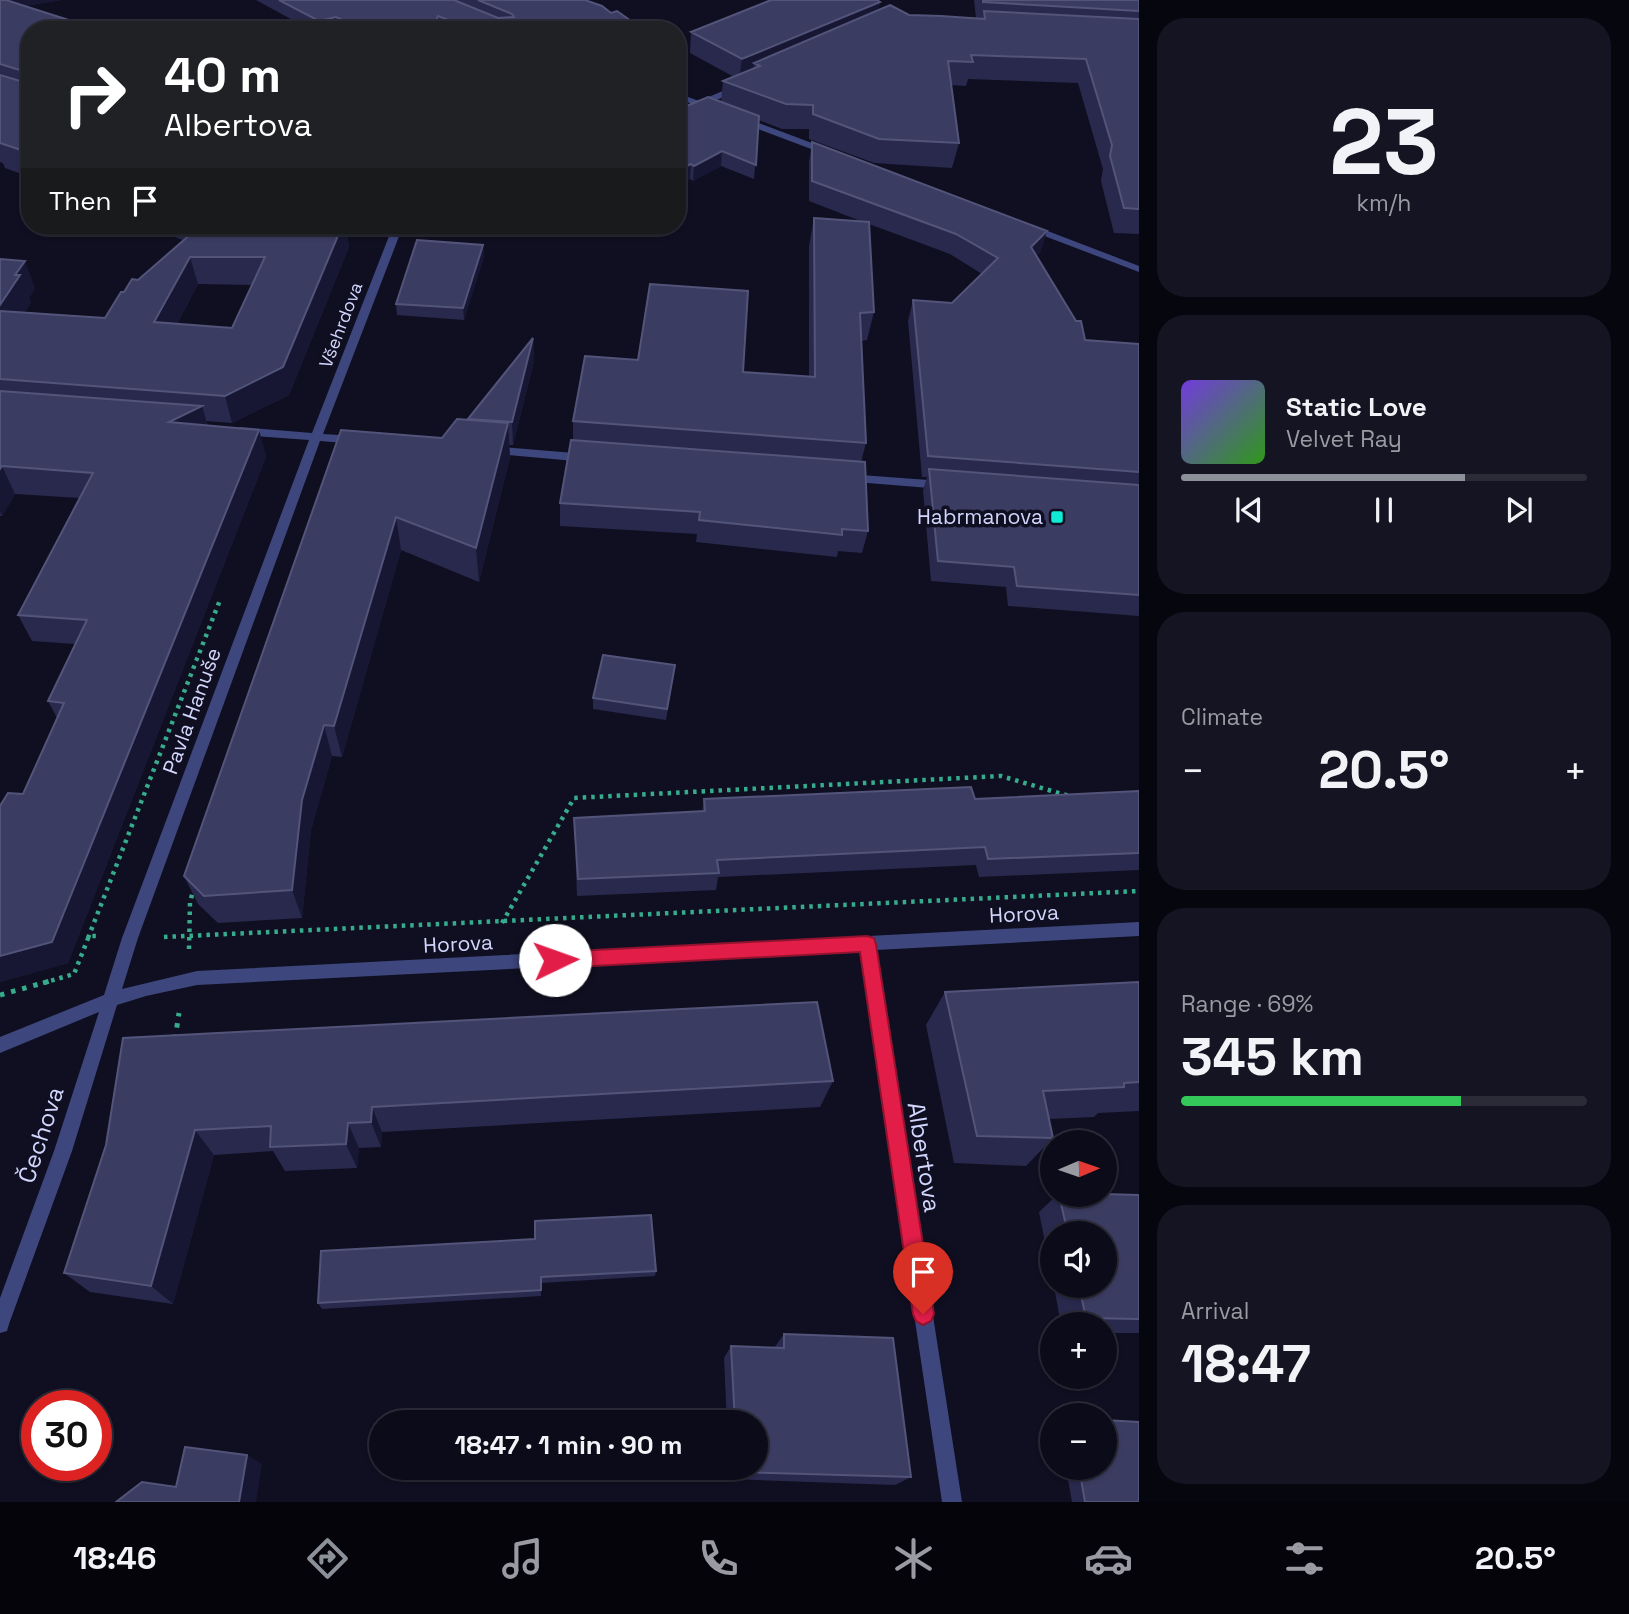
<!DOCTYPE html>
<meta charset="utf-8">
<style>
:root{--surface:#0b0b19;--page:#141422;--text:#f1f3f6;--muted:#9a9ba2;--line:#2b2b38;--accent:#8c9099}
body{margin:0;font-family:"Space Grotesk",sans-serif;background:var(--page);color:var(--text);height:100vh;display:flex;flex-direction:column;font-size:26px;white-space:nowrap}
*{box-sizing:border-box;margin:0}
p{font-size:23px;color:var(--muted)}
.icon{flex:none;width:38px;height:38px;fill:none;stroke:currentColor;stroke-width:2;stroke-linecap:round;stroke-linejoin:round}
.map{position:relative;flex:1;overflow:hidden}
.sheet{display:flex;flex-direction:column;gap:18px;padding:18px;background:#06060e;width:490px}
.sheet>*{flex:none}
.hud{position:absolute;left:21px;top:21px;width:665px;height:214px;border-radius:28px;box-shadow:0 2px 5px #0004,0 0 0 2px var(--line);background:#202124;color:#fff;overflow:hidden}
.needle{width:46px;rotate:88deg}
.fabs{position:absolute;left:1040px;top:1130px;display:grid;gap:14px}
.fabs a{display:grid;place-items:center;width:77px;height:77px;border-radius:50%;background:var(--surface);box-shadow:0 2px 5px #0004,0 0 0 2px var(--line);font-size:35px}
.speed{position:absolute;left:21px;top:1390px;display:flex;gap:14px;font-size:35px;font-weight:700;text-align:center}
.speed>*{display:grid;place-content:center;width:91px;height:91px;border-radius:50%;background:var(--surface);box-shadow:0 2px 5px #0004,0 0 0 2px var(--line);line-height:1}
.speed .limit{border:10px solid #d22;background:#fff;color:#111}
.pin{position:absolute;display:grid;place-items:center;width:60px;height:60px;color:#fff;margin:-72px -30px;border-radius:50% 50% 50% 0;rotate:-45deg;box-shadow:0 0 7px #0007}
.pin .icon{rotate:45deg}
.me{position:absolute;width:77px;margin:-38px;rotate:87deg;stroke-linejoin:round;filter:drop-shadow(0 0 5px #0008)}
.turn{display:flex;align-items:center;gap:24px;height:147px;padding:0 28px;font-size:32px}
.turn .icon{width:91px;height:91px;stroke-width:2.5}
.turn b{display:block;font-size:49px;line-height:60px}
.then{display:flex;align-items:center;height:66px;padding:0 28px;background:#0003;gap:14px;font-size:26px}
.big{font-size:52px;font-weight:800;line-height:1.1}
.sheet .tile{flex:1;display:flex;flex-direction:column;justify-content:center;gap:10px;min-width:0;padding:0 24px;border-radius:28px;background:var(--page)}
.sheet .dial{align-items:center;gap:0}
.dial b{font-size:91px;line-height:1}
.song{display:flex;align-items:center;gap:21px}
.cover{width:84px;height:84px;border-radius:10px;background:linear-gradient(135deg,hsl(260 70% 55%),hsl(110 70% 35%))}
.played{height:7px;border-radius:4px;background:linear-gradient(90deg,var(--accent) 70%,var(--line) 70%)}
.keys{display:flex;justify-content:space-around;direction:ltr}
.heat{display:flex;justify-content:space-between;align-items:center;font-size:38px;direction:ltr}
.charge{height:10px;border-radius:5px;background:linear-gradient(90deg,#34c759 69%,var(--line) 0)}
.trip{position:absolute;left:369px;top:1410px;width:399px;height:70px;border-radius:35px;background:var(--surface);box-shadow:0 2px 5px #0004,0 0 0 2px var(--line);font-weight:800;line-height:70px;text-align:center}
.tab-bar{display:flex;height:112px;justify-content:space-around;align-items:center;background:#04040a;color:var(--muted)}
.tab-bar .icon{width:49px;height:49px}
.tab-bar .on{color:var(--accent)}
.tab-bar b{font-size:32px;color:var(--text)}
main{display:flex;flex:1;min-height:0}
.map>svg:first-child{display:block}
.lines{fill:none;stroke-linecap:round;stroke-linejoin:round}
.path-far1{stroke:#36ac8d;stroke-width:4.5;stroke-dasharray:3.5 5;stroke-linecap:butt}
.path{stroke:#36ac8d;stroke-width:5;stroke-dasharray:4.5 7;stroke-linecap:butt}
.minor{fill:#3d477d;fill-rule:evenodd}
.wall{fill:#29294e;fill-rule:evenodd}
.shaded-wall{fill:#171734}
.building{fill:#3b3c61;stroke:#535479;stroke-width:2;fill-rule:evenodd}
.route{fill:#e11d48;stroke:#92132f;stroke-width:2}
.poi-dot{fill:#0febd5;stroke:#0f0f21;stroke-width:2.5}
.labels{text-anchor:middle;stroke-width:7;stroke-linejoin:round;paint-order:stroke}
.far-street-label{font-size:18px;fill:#d2d6fc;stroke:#0f0f21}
.poi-label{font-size:21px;fill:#d2d6fc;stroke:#0f0f21;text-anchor:end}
.street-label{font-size:21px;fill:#d2d6fc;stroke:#0f0f21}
.near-street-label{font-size:24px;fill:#d2d6fc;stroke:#0f0f21}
</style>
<main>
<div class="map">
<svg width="1139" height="1502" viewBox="0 0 1139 1502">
<rect width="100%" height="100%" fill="#0f0f21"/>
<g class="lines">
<path class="path-far1" d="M502,923L574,798L1001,776L1069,796
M164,937L1139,891
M88,938L220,600
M189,949L190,903L194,886
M43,983L74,974L89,936H100"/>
<path class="path" d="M0,995L50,981
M175,1039L179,1013"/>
<path class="minor" d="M737,85L741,88L740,90L707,104L715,107V111L699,107L677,116V110L692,104L677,98V93L699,101Z
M740,116L833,151L835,153L827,155L737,121V117Z
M1026,225H1032L1139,266V272L1026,229Z
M393,226H403L323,434L356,436L362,440L356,444L320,441L138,938L122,989L197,971L1139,922V936L876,950L962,1502H942L860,951L197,985L146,996L117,1005L72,1151L9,1324L7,1331L0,1333V1298L54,1151L99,1012L0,1053V1037L104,995L122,938L309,440L240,435L234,431L240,427L312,433Z
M491,446L586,454L592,458L586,462L487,453V447Z
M847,474L942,481L948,485L942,489L843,481L841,478Z"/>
</g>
<path class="wall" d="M0,0H61L25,6L30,30V177L5,168L3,163L0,162Z
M256,0H585L644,30H311Z
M974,0H1139V234L1114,233L1101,181L1103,169L1078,83L968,79L966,86L951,85L959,143L952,168L874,163L809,139V129H782L759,120L754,179L721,166L693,181L690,179L680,183L677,182V110L721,102L723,81L734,77L690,53L691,32L880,2L878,10L909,15L976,18Z
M812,142L1047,231L1040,252L1036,256L1085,340L1139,344V616L1008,606L1006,587L931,581L923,490L927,477H922L908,321L913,300L952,303L982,274L950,254L869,224L874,312L867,340L861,341L866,443L861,462L868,531L862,553L838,551L837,557L696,542L697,534L560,526V503L573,440V421L638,360L743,372L809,376V246L814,218L863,222L809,201V162Z
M152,226H345L349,247L289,395L232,423L206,421L208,425L259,430L266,457L68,963L0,982V806L23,794L57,718L48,701L75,644L32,641L18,615L80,498L15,494L2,516H0V259L35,288L29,298L31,303L25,312L105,318L124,292L183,240L153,229ZM198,284L252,285L232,328L177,324Z
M502,226H541L526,232Z
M483,245L484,256L464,320L397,315L396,304Z
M533,338L534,361L513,445H509L510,457L479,582L401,550L342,757L332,756L311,830L302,918L218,923L198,904L184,876L442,438L468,420V419Z
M675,665L666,720L593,709V698Z
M1139,791V870L979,877L976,865L718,877L716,890L577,896L574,818L702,811L704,799H975Z
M1139,982V1111L1098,1113L1094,1117L1049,1119L1053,1138L1026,1166L954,1163L926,1025L945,992Z
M123,1038L833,1081L820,1107L382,1132L381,1147L359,1148L357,1168L285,1171L273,1151L214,1155L173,1304L90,1292L64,1273L106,1145Z
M1057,1195H1139V1333H1104V1325H1061L1054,1286H1104V1234H1052V1277L1039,1212Z
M321,1251L656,1271L655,1276L541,1283V1296L322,1309L318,1303Z
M784,1334L911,1477L895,1485L730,1479L729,1468H756V1423H727L724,1358L731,1346L774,1348Z
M1066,1468H1104L1139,1502H1072Z"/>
<path class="shaded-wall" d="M0,0H61L0,10Z
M880,2L876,22L754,63L753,74L739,80L742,59Z
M438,16L439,30H432Z
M336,17L337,30H320L319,21Z
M722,151L721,166L693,181L694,166Z
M691,164L690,179L680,183L681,169Z
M342,226H345L349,247L289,395L232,423L225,396Z
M526,226H541L526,232Z
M1047,231L1040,252L1024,268L1031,247Z
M483,245L484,256L464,320L463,308Z
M190,257L198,284L163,350L154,322Z
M25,261L35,288L29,298L31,303L8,338L0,319V305L15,275Z
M533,338L534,361L513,445L512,422Z
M202,406L210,434L169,422Z
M508,423L510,457L479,582L476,548Z
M259,430L266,457L68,963L0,982V956Z
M2,466L15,494L2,516L0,512V469Z
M396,517L401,550L342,757L334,726Z
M324,725L332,756L311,830L302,918L292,890L302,800Z
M372,1107L382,1132L381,1147L371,1122Z
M348,1123L359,1148L357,1168L346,1144Z
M195,1130L214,1155L173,1304L151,1286Z
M247,1455L262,1464L256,1502H239Z"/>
<path class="building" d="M0,0H6L100,30H30V153L0,143V75L20,81L23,79V71L0,64Z
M279,0H454L498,18L514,17L512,14L478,0H585L602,6L611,13L617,11L644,30H475L438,16L432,30H367L336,17L319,21Z
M771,0H877L880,2L742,59L691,32Z
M983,0H1139V11L983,2Z
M890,5L909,15L941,16L985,19L984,11L1139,19V209L1124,208L1110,156L1112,145L1086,59L971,55L973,62L948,61L959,143L879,139L813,114V105L786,104L723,81L760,66L754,63Z
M708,97L759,116L756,165L722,151L694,166L691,164L681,169L677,167V110Z
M812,142L1047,231L1031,247L1076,321H1081L1085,340L1139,344V472L928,456L913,300L952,303L998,258L956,234L812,181Z
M814,218L869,222L874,312L860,313L866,443L573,421L585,356L638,360L650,284L748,291L743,372L815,377Z
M200,226H342L283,367L225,396L0,379V311L105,318L121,292H124L132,279L138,280ZM190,257H265L232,328L154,322Z
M417,240L483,245L463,308L396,304Z
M0,259L25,261L15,275H20L0,305Z
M533,338L512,422L468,419Z
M0,391L202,406L169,422L259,430L52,942L0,956V806L8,793L23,794L64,703L48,701L87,620L18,615L93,473L2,466L0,469Z
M457,419L508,423L476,548L396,517L334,726L324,725L302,800L292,890L204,896L184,876L341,430L442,438Z
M571,440L865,462L868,531L842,529V535L699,520L700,512L560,503Z
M929,469L1139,485V595L1017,586L1014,567L938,561Z
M603,655L675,665L667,709L593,698Z
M971,787L975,799L1139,791V853L988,859L985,847L717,860L719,873L578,879L574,818L705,811L704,799Z
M1139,982V1082L1124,1083V1087L1043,1091L1053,1138L977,1136L945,992Z
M817,1002L833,1081L372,1107L371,1122L348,1123L346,1144L270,1147L271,1126L195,1130L151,1286L64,1273L106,1145L123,1038Z
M1104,1194L1139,1195V1319L1086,1318L1079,1286H1104V1234H1068L1059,1195H1104Z
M651,1215L656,1271L541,1277V1290L318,1303L321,1251L535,1239V1221Z
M784,1334L893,1338L911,1477L737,1472V1468H756V1423H735L731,1346L784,1348Z
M1104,1420L1139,1422V1502H1085L1079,1468H1104Z
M185,1447L247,1455L239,1502H116L142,1482L176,1487Z"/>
<path class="route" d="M867,936L874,938L876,944L934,1314L931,1321L923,1325L916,1321L913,1314L860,952L555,968L548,966L546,960L548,954L555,952Z"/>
<rect class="poi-dot" x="1050" y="510" width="14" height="14" rx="3.5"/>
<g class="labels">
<g class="far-street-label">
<text transform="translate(341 325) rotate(-69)" y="6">Všehrdova</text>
</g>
<g class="poi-label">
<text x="1043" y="524">Habrmanova</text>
</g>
<g class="street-label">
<text transform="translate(192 711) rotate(-70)" y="7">Pavla Hanuše</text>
<text transform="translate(1024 914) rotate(-3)" y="7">Horova</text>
<text transform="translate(458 944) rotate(-3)" y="7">Horova</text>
</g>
<g class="near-street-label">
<text transform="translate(41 1135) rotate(-72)" y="8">Čechova</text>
<text transform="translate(924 1157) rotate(81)" y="8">Albertova</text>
</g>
</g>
</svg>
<div class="fabs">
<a><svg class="needle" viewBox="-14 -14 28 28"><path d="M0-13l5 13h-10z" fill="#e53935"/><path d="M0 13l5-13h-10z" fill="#9a9ba2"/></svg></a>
<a><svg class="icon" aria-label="sound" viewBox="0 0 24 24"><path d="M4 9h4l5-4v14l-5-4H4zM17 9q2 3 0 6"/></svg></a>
<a>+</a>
<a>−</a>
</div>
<div class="speed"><div class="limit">30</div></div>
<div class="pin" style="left:923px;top:1314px;background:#d93025"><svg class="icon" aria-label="arrive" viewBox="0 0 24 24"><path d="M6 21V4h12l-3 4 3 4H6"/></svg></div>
<svg class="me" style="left:555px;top:960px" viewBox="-20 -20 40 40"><circle r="19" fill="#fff"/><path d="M0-13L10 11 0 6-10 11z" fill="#e11d48"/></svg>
<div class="trip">18:47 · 1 min · 90 m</div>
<div class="hud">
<div class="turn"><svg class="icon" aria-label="right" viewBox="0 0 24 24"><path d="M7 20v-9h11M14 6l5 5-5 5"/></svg><div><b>40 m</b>Albertova</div></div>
<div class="then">Then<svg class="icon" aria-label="arrive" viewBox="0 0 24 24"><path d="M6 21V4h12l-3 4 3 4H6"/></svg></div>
</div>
</div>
<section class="sheet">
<div class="tile dial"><b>23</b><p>km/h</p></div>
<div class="tile">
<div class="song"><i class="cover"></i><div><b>Static Love</b><p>Velvet Ray</p></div></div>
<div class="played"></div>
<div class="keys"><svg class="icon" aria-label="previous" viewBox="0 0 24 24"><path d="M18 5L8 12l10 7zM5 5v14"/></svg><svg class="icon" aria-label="pause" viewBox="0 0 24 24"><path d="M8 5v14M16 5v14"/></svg><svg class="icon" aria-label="next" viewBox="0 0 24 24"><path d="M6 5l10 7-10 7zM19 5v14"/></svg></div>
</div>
<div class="tile"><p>Climate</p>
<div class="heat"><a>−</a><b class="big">20.5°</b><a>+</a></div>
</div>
<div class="tile"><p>Range · 69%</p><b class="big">345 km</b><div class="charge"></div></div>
<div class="tile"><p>Arrival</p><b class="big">18:47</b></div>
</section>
</main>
<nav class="tab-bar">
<b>18:46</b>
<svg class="icon on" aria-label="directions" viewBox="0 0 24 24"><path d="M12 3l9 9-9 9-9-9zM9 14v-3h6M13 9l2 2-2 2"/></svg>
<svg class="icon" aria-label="music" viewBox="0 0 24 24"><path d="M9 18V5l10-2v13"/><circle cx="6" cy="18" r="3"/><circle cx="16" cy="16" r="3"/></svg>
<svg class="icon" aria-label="phone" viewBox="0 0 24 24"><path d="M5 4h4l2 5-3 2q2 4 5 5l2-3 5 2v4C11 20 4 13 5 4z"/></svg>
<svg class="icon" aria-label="climate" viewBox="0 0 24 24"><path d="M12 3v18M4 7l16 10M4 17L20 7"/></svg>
<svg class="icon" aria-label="car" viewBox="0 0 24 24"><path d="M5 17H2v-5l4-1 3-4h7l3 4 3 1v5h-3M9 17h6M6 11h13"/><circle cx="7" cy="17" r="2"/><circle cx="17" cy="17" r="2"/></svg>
<svg class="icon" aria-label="filters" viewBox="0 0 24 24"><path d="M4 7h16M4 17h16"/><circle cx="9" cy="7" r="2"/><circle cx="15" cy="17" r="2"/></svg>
<b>20.5°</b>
</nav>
